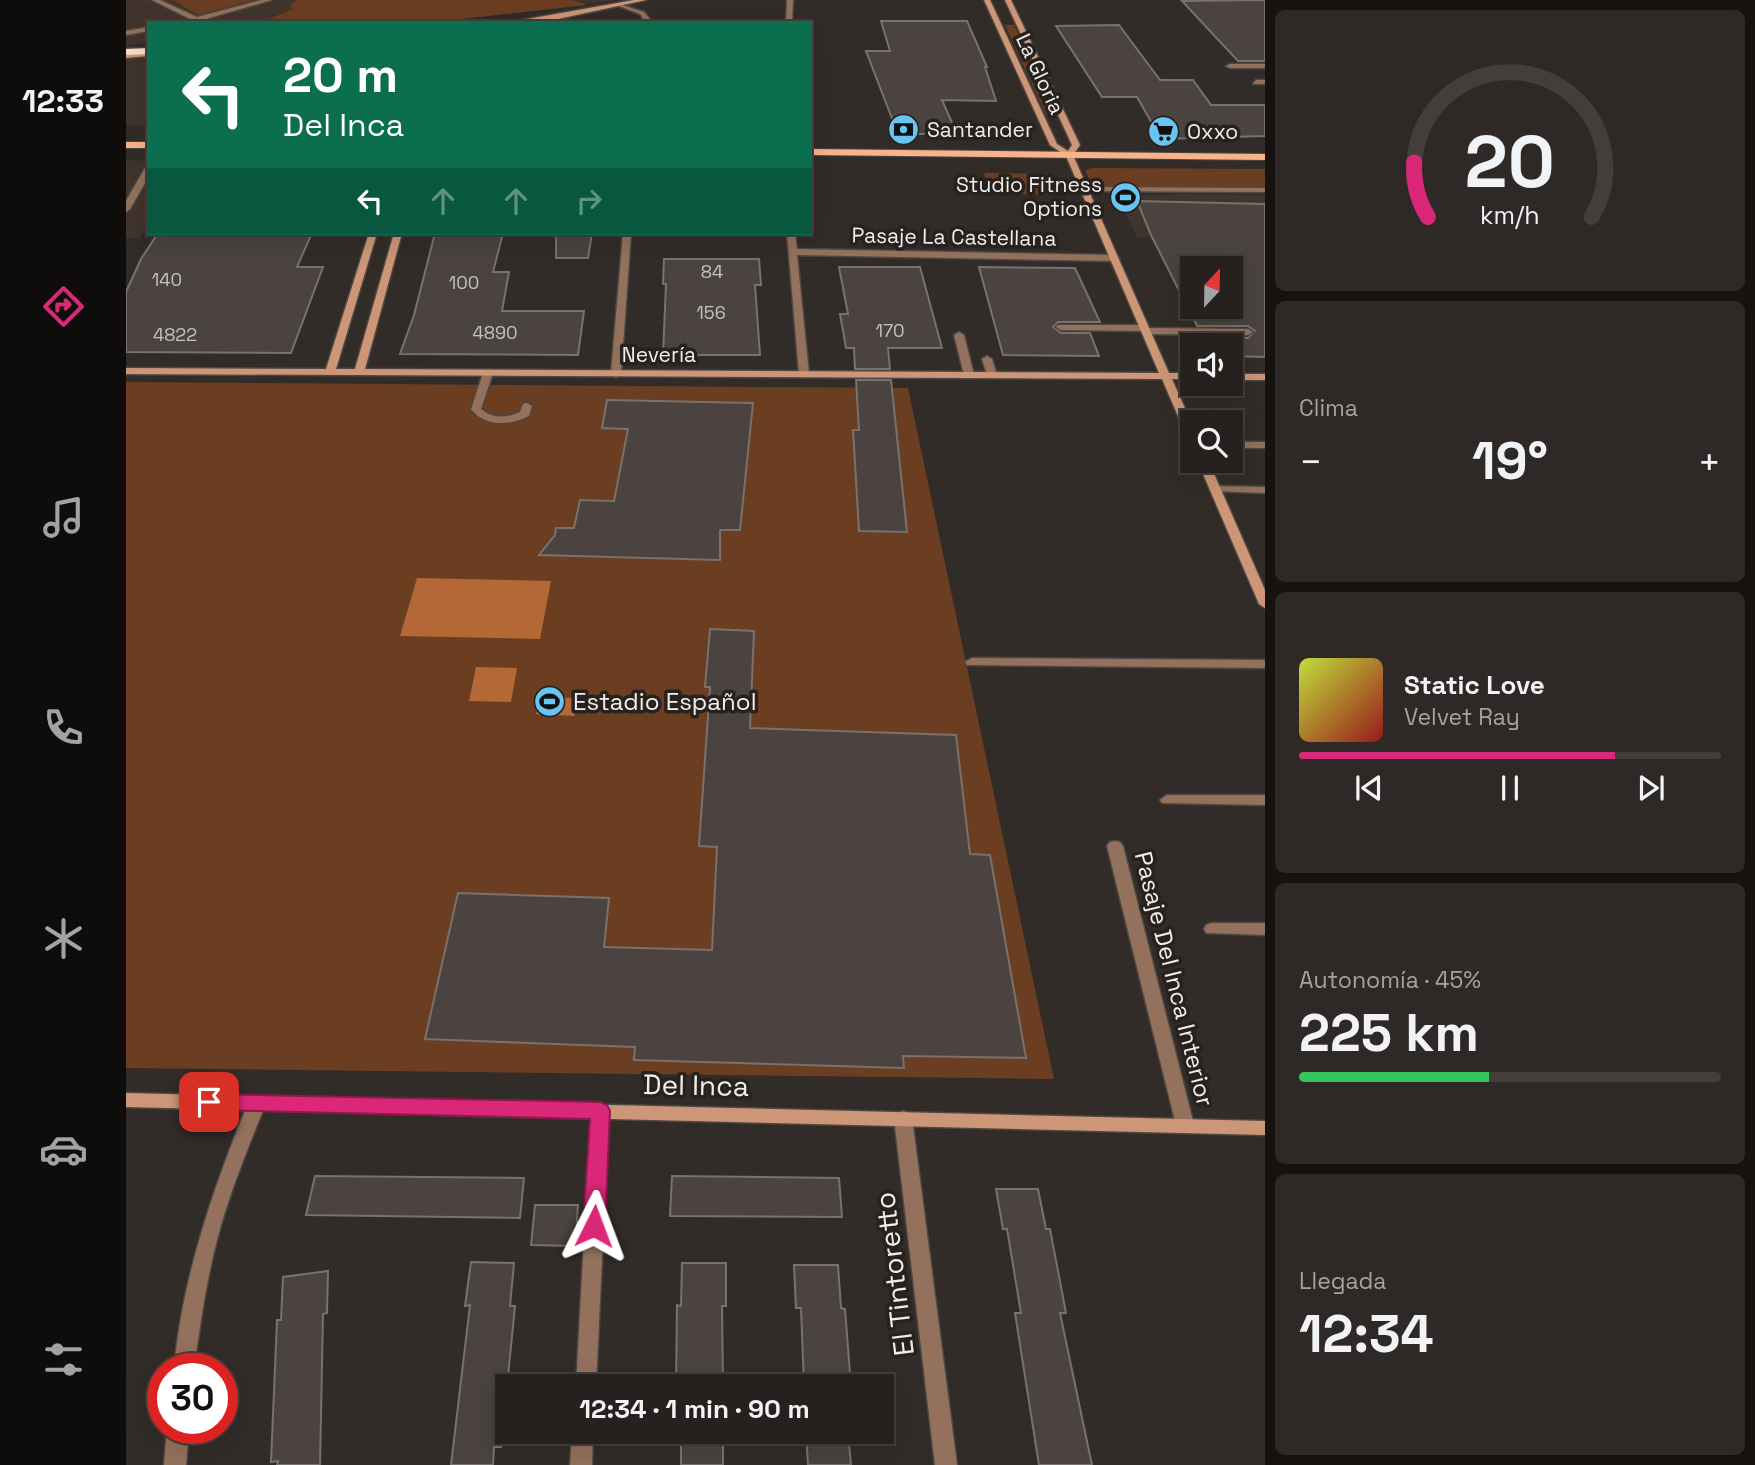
<!DOCTYPE html>
<html lang="es">
<meta charset="utf-8">
<style>
:root{--surface:#26211e;--page:#2e2927;--text:#f1f3f6;--muted:#a4a3a4;--line:#423e3c;--accent:#db2777}
body{margin:0;font-family:"Space Grotesk",sans-serif;background:var(--page);color:var(--text);height:100vh;display:flex;flex-direction:column;font-size:26px;white-space:nowrap}
*{box-sizing:border-box;margin:0}
p{font-size:23px;color:var(--muted)}
.icon{flex:none;width:38px;height:38px;fill:none;stroke:currentColor;stroke-width:2;stroke-linecap:round;stroke-linejoin:round}
.map{position:relative;flex:1;overflow:hidden}
.sheet{display:flex;flex-direction:column;gap:10px;padding:10px;background:#151210;width:490px}
.sheet>*{flex:none}
.banner{position:absolute;left:21px;top:21px;width:665px;height:214px;border-radius:0px;box-shadow:0 7px 28px #0002,0 0 0 2px var(--line);background:#0b6e4f;color:#fff;overflow:hidden}
.needle{width:46px;rotate:22deg}
.tools{position:absolute;left:1054px;top:256px;display:grid;gap:14px}
.tools a{display:grid;place-items:center;width:63px;height:63px;border-radius:0px;background:var(--surface);box-shadow:0 7px 28px #0002,0 0 0 2px var(--line);font-size:35px}
.speed{position:absolute;left:21px;top:1353px;display:flex;gap:14px;font-size:35px;font-weight:700;text-align:center}
.speed>*{display:grid;place-content:center;width:91px;height:91px;border-radius:50%;background:var(--surface);box-shadow:0 7px 28px #0002,0 0 0 2px var(--line);line-height:1}
.speed .limit{border:10px solid #d22;background:#fff;color:#111}
.pin{position:absolute;display:grid;place-items:center;width:60px;height:60px;color:#fff;margin:-30px;border-radius:14px;box-shadow:0 4px 10px #0006}
.me{position:absolute;width:77px;margin:-38px;rotate:3deg;stroke-linejoin:round;filter:drop-shadow(0 0 5px #0008)}
.turn{display:flex;align-items:center;gap:24px;height:147px;padding:0 21px;font-size:32px}
.turn .icon{width:91px;height:91px;stroke-width:2.5}
.turn b{display:block;font-size:49px;line-height:60px}
.lanes{display:flex;align-items:center;height:66px;padding:0 21px;background:#0003;justify-content:center;gap:35px;direction:ltr}
.lanes .off{opacity:.35}
.big{font-size:52px;font-weight:600;line-height:1.1}
.sheet .widget{flex:1;display:flex;flex-direction:column;justify-content:center;gap:10px;min-width:0;padding:0 24px;border-radius:10px;background:var(--page)}
.sheet .dial{align-items:center;gap:0}
.dial svg{height:182px;overflow:visible;fill:none;stroke:var(--line);stroke-width:7;stroke-linecap:round;text-anchor:middle}
.dial text{fill:var(--text);stroke:none}
.song{display:flex;align-items:center;gap:21px}
.cover{width:84px;height:84px;border-radius:10px;background:linear-gradient(135deg,hsl(70 70% 55%),hsl(0 70% 35%))}
.played{height:7px;border-radius:4px;background:linear-gradient(90deg,var(--accent) 75%,var(--line) 75%)}
.keys{display:flex;justify-content:space-around;direction:ltr}
.heat{display:flex;justify-content:space-between;align-items:center;font-size:38px;direction:ltr}
.charge{height:10px;border-radius:5px;background:linear-gradient(90deg,#34c759 45%,var(--line) 0)}
.trip{position:absolute;left:369px;top:1374px;width:399px;height:70px;border-radius:0px;background:var(--surface);box-shadow:0 7px 28px #0002,0 0 0 2px var(--line);font-weight:600;line-height:70px;text-align:center}
main{display:flex;flex:1;min-height:0}
.tab-bar{display:flex;flex-direction:column;width:126px;justify-content:space-around;align-items:center;background:#0f0d0c;color:var(--muted)}
.tab-bar .icon{width:49px;height:49px}
.tab-bar .active{color:var(--accent)}
.tab-bar b{font-size:32px;color:var(--text)}
.map>svg:first-child{display:block}
.built{fill:#40342d}
.green{fill:#6b3e22}
.water{fill:#b46836}
.building{fill:#4a433f;stroke:#79716d;stroke-width:2;fill-rule:evenodd}
.lines{fill:none;stroke-linecap:round;stroke-linejoin:round}
.lane-casing{stroke:#4d4743;stroke-width:3}
.street-casing{stroke:#4d4743;stroke-width:3}
.secondary-casing{stroke:#4d4743;stroke-width:3}
.primary-casing{stroke:#4d4743;stroke-width:2}
.highway-casing{stroke:#4d4743;stroke-width:3}
.lane{fill:#93715d;fill-rule:evenodd}
.street{fill:#93715d;fill-rule:evenodd}
.secondary{fill:#cd9676;fill-rule:evenodd}
.primary{fill:#f9b389;fill-rule:evenodd}
.highway{fill:#fedbc7;fill-rule:evenodd}
.route{fill:#db2777;stroke:#8e194d;stroke-width:2}
.labels{text-anchor:middle;stroke-width:7;stroke-linejoin:round;paint-order:stroke}
.far-number-label{font-size:18px;fill:#c7c2bf}
.far-street-label{font-size:21px;fill:#f1edea;stroke:#28221e}
.far-poi-label{font-size:21px;fill:#f1edea;stroke:#28221e;text-anchor:start}
.poi-label{font-size:24px;fill:#f1edea;stroke:#28221e;text-anchor:start}
.street-label{font-size:24px;fill:#f1edea;stroke:#28221e}
.near-street-label{font-size:28px;fill:#f1edea;stroke:#28221e}
</style>
<main>
<nav class="tab-bar">
<b>12:33</b>
<svg class="icon active" aria-label="directions" viewBox="0 0 24 24"><path d="M12 3l9 9-9 9-9-9zM9 14v-3h6M13 9l2 2-2 2"/></svg>
<svg class="icon" aria-label="music" viewBox="0 0 24 24"><path d="M9 18V5l10-2v13"/><circle cx="6" cy="18" r="3"/><circle cx="16" cy="16" r="3"/></svg>
<svg class="icon" aria-label="phone" viewBox="0 0 24 24"><path d="M5 4h4l2 5-3 2q2 4 5 5l2-3 5 2v4C11 20 4 13 5 4z"/></svg>
<svg class="icon" aria-label="climate" viewBox="0 0 24 24"><path d="M12 3v18M4 7l16 10M4 17L20 7"/></svg>
<svg class="icon" aria-label="car" viewBox="0 0 24 24"><path d="M5 17H2v-5l4-1 3-4h7l3 4 3 1v5h-3M9 17h6M6 11h13"/><circle cx="7" cy="17" r="2"/><circle cx="17" cy="17" r="2"/></svg>
<svg class="icon" aria-label="filters" viewBox="0 0 24 24"><path d="M4 7h16M4 17h16"/><circle cx="9" cy="7" r="2"/><circle cx="15" cy="17" r="2"/></svg>
</nav>
<div class="map">
<svg width="1139" height="1465" viewBox="0 0 1139 1465">
<rect width="100%" height="100%" fill="#322c28"/>
<path class="built" d="M0,0H492L305,23H23V43L0,45Z
M23,57V126L0,125V59Z
M0,160L23,161V219L14,238H0Z
M1055,194L1139,195V239L1011,237L991,196Z"/>
<path class="green" d="M47,0H128L72,15Z
M171,0H446L461,5L300,23H133L167,9L164,5Z
M879,25H888L931,115H920Z
M966,168L1139,169V187L974,186L965,184L959,170Z
M858,173L925,174L933,195L865,194Z
M0,382L782,388L928,1079L0,1068Z"/>
<path class="water" d="M291,578L425,581L414,639L274,636Z
M350,667L391,668L385,702L343,701Z
M414,697L452,698L448,716L410,714Z"/>
<path class="building" d="M1139,0V61H1112L1056,1Z
M755,21H841L861,67H859L870,101L816,100L831,134H772L740,51H764Z
M993,25L1034,80H1067L1085,105H1139V136L1035,139L1011,97H976L930,26Z
M1011,201L1139,204V357L1104,356V345H1080L1077,337L1122,338L1129,331L1122,326H1071L1025,235ZM1066,268H1104V306H1066Z
M32,233H186L171,267H197L165,353L0,352V292L15,259Z
M309,233H377L367,272H383L376,311H458L452,355L274,354L288,315Z
M430,233H466L462,258H430Z
M538,259H633L635,285H629L634,355H537L540,284H537Z
M713,267H794L816,348H762L764,369H729L728,348H720L714,314H722Z
M853,267L949,268L974,322H932L927,327L935,333H964L973,356L877,355Z
M730,380H765L781,532L733,531L727,430H733Z
M481,400L627,403L614,530H594V560L413,555L429,535L430,528H448L454,500L488,501L502,429L476,428Z
M584,629L628,631L624,728L830,735L844,854L864,855L900,1058L777,1056L778,1068L508,1060L509,1047L299,1039L332,893L483,898L478,947L586,950L591,847L573,846L584,687H579Z
M189,1176L398,1178L394,1218L180,1215Z
M546,1176L713,1178L716,1217L544,1216Z
M870,1189H912L920,1229H924L940,1313H934L966,1465H913L889,1313H895L881,1229H877Z
M409,1205H452L449,1246L405,1245Z
M345,1262L388,1263L384,1306H389L375,1447H368L367,1465H325L344,1305L339,1306Z
M556,1263H600V1306H596L597,1386H550L551,1305L555,1306Z
M668,1265H712L715,1308L719,1309L725,1386H678L675,1308H670Z
M202,1271L201,1313L197,1314L194,1465H151L152,1461L145,1462L151,1320H155L157,1277Z
M555,1432H597V1465H555Z
M680,1432H722L725,1465H682Z"/>
<g class="lines">
<defs>
<path id="lane" d="M26,0H34L71,17L136,0H146L66,23H55L64,19Z
M23,27V31L0,35V31Z
M1139,64V68H1104L1100,66L1104,64Z
M932,325H1018L1023,328L1122,329L1127,332L1122,335L1020,334L1015,331L935,330L930,327Z
M833,332L838,335L848,375L847,377L838,375L828,335Z
M861,356L866,359L871,375L870,377L861,375L856,359Z
M362,370L367,373L355,409C367,419 380,418 394,412L397,404L401,403L406,406L403,416C383,426 359,427 345,409L357,373Z"/>
<path id="street" d="M661,0H667L666,23H660Z
M493,4L518,12L527,23H520L514,14L493,6Z
M1130,80H1139V84H1127Z
M23,166V176L4,209L0,212V201L19,168Z
M954,187L1139,188V192L957,191L953,189Z
M497,233H505L495,374L490,377L485,374Z
M661,233H669L671,249L988,255L993,258L988,261L671,255L683,374L678,377L673,374Z
M1104,442H1139V448H1104Z
M1089,486L1139,487V493L1085,491L1083,489Z
M846,658L1139,660V668L841,665L839,662Z
M1041,795H1139V805L1036,803L1034,800Z
M989,841L994,842L997,846L1068,1125L1065,1130L1059,1132L1053,1130L1050,1125L981,846L984,842Z
M1086,923H1139V935L1080,933L1078,929L1080,925Z
M131,1096L137,1098L140,1103C122,1148 103,1193 91,1240C80,1282 74,1325 68,1368H48C57,1275 87,1189 122,1103L125,1098Z
M474,1104L480,1106L483,1111L470,1386H450L465,1111L468,1106Z
M777,1111L783,1113L786,1118L831,1465H809L768,1118L771,1113Z
M41,1428H63L60,1465H38Z
M446,1432H467L466,1465H444Z"/>
<path id="secondary" d="M508,0H520L432,19L379,23Z
M858,0H864L931,144L942,151L946,145L879,0H885L954,145L947,155L1043,373H1066V379H1046L1066,424V440L1061,437L1036,379L0,374V368L200,369L243,233H251L210,369H229L268,233H276L239,369L1033,373L940,156L924,145Z
M23,52V56L0,58V54Z
M1104,374H1139V380H1104Z
M1071,460H1082L1139,590V608L1133,604Z
M0,1093L1139,1121V1135L0,1107Z"/>
<path id="primary" d="M0,142H23V148H0Z
M684,149L1139,154V160L684,155Z"/>
<path id="highway" d="M23,48V54L0,55V49Z"/>
</defs>
<use href="#lane" class="lane-casing"/>
<use href="#street" class="street-casing"/>
<use href="#secondary" class="secondary-casing"/>
<use href="#primary" class="primary-casing"/>
<use href="#highway" class="highway-casing"/>
<use href="#lane" class="lane"/>
<use href="#street" class="street"/>
<use href="#secondary" class="secondary"/>
<use href="#primary" class="primary"/>
<use href="#highway" class="highway"/>
</g>
<path class="route" d="M83,1094L474,1102L481,1105L484,1111L479,1226L476,1232L468,1235L460,1232L457,1226L464,1119L83,1110L75,1108L72,1102L75,1096Z"/>
<defs>
<symbol id="bank-disc" viewBox="-11 -11 22 22"><circle r="9.5" fill="#68c4f0" stroke="#28221e"/><path d="M-6-4H6V4H-6ZM0-2.3a2.3 2.3 0 1 0 0 4.6a2.3 2.3 0 1 0 0-4.6Z" fill="#111"/></symbol>
<symbol id="supermarket-disc" viewBox="-11 -11 22 22"><circle r="9.5" fill="#68c4f0" stroke="#28221e"/><path d="M-6-5.5h2.5l.6 2H6L4.5 2H-2.5L-4.4-4H-6ZM-1.5 3.2a1.3 1.3 0 1 0 .1 0ZM3 3.2a1.3 1.3 0 1 0 .1 0Z" fill="#111"/></symbol>
<symbol id="stadium-disc" viewBox="-11 -11 22 22"><circle r="9.5" fill="#68c4f0" stroke="#28221e"/><path d="M0-5a6.5 5 0 1 0 0 10a6.5 5 0 1 0 0-10ZM-3.5-1.8h7v3.6h-7Z" fill="#111"/></symbol>
</defs>
<g fill-rule="evenodd">
<use href="#bank-disc" x="760" y="112" width="35" height="35"/>
<use href="#supermarket-disc" x="1020" y="114" width="35" height="35"/>
<use href="#stadium-disc" x="982" y="180" width="35" height="35"/>
<use href="#stadium-disc" x="406" y="684" width="35" height="35"/>
</g>
<g class="labels">
<g class="far-number-label">
<text x="586" y="278">84</text>
<text x="41" y="286">140</text>
<text x="338" y="289">100</text>
<text x="585" y="319">156</text>
<text x="764" y="337">170</text>
<text x="369" y="339">4890</text>
<text x="49" y="341">4822</text>
</g>
<g class="far-street-label">
<text transform="translate(914 74) rotate(65)" y="7">La Gloria</text>
<text transform="translate(828 237) rotate(1)" y="7">Pasaje La Castellana</text>
<text x="533" y="362">Nevería</text>
</g>
<g class="far-poi-label">
<text x="801" y="137">Santander</text>
<text x="1061" y="139">Oxxo</text>
<text x="976" y="192" text-anchor="end">Studio Fitness<tspan x="976" dy="24">Options</tspan></text>
</g>
<g class="poi-label">
<text x="447" y="710">Estadio Español</text>
</g>
<g class="street-label">
<text transform="translate(1048 979) rotate(76)" y="8">Pasaje Del Inca Interior</text>
</g>
<g class="near-street-label">
<text transform="translate(570 1085) rotate(1)" y="10">Del Inca</text>
<text transform="translate(768 1274) rotate(-97)" y="10">El Tintoretto</text>
</g>
</g>
</svg>
<div class="tools">
<a><svg class="needle" viewBox="-14 -14 28 28"><path d="M0-13l5 13h-10z" fill="#e53935"/><path d="M0 13l5-13h-10z" fill="#a4a3a4"/></svg></a>
<a><svg class="icon" aria-label="sound" viewBox="0 0 24 24"><path d="M4 9h4l5-4v14l-5-4H4zM17 9q2 3 0 6"/></svg></a>
<a><svg class="icon" aria-label="search" viewBox="0 0 24 24"><circle cx="10" cy="10" r="6"/><path d="M15 15l6 6"/></svg></a>
</div>
<div class="speed"><div class="limit">30</div></div>
<div class="pin" style="left:83px;top:1102px;background:#d93025"><svg class="icon" aria-label="arrive" viewBox="0 0 24 24"><path d="M6 21V4h12l-3 4 3 4H6"/></svg></div>
<svg class="me" style="left:468px;top:1226px" viewBox="-20 -20 40 40"><path d="M0-17L14 15 0 8-14 15z" fill="#db2777" stroke="#fff" stroke-width="4"/></svg>
<div class="trip">12:34 · 1 min · 90 m</div>
<div class="banner">
<div class="turn"><svg class="icon" aria-label="left" viewBox="0 0 24 24"><path d="M17 20v-9H6M10 6l-5 5 5 5"/></svg><div><b>20 m</b>Del Inca</div></div>
<div class="lanes"><svg class="icon" aria-label="left" viewBox="0 0 24 24"><path d="M17 20v-9H6M10 6l-5 5 5 5"/></svg><svg class="icon off" aria-label="ahead" viewBox="0 0 24 24"><path d="M12 20V5M6 11l6-6 6 6"/></svg><svg class="icon off" aria-label="ahead" viewBox="0 0 24 24"><path d="M12 20V5M6 11l6-6 6 6"/></svg><svg class="icon off" aria-label="right" viewBox="0 0 24 24"><path d="M7 20v-9h11M14 6l5 5-5 5"/></svg></div>
</div>
</div>
<section class="sheet">
<div class="widget dial"><svg viewBox="0 0 100 80">
<path d="M14 69A42 42 0 1 1 86 69"/>
<path d="M14 69A42 42 0 0 1 8 45" stroke="#db2777"/>
<text x="50" y="56" font-size="32" font-weight="700">20</text>
<text x="50" y="72" font-size="11">km/h</text>
</svg></div>
<div class="widget"><p>Clima</p>
<div class="heat"><a>−</a><b class="big">19°</b><a>+</a></div>
</div>
<div class="widget">
<div class="song"><i class="cover"></i><div><b>Static Love</b><p>Velvet Ray</p></div></div>
<div class="played"></div>
<div class="keys"><svg class="icon" aria-label="previous" viewBox="0 0 24 24"><path d="M18 5L8 12l10 7zM5 5v14"/></svg><svg class="icon" aria-label="pause" viewBox="0 0 24 24"><path d="M8 5v14M16 5v14"/></svg><svg class="icon" aria-label="next" viewBox="0 0 24 24"><path d="M6 5l10 7-10 7zM19 5v14"/></svg></div>
</div>
<div class="widget"><p>Autonomía · 45%</p><b class="big">225 km</b><div class="charge"></div></div>
<div class="widget"><p>Llegada</p><b class="big">12:34</b></div>
</section>
</main>
